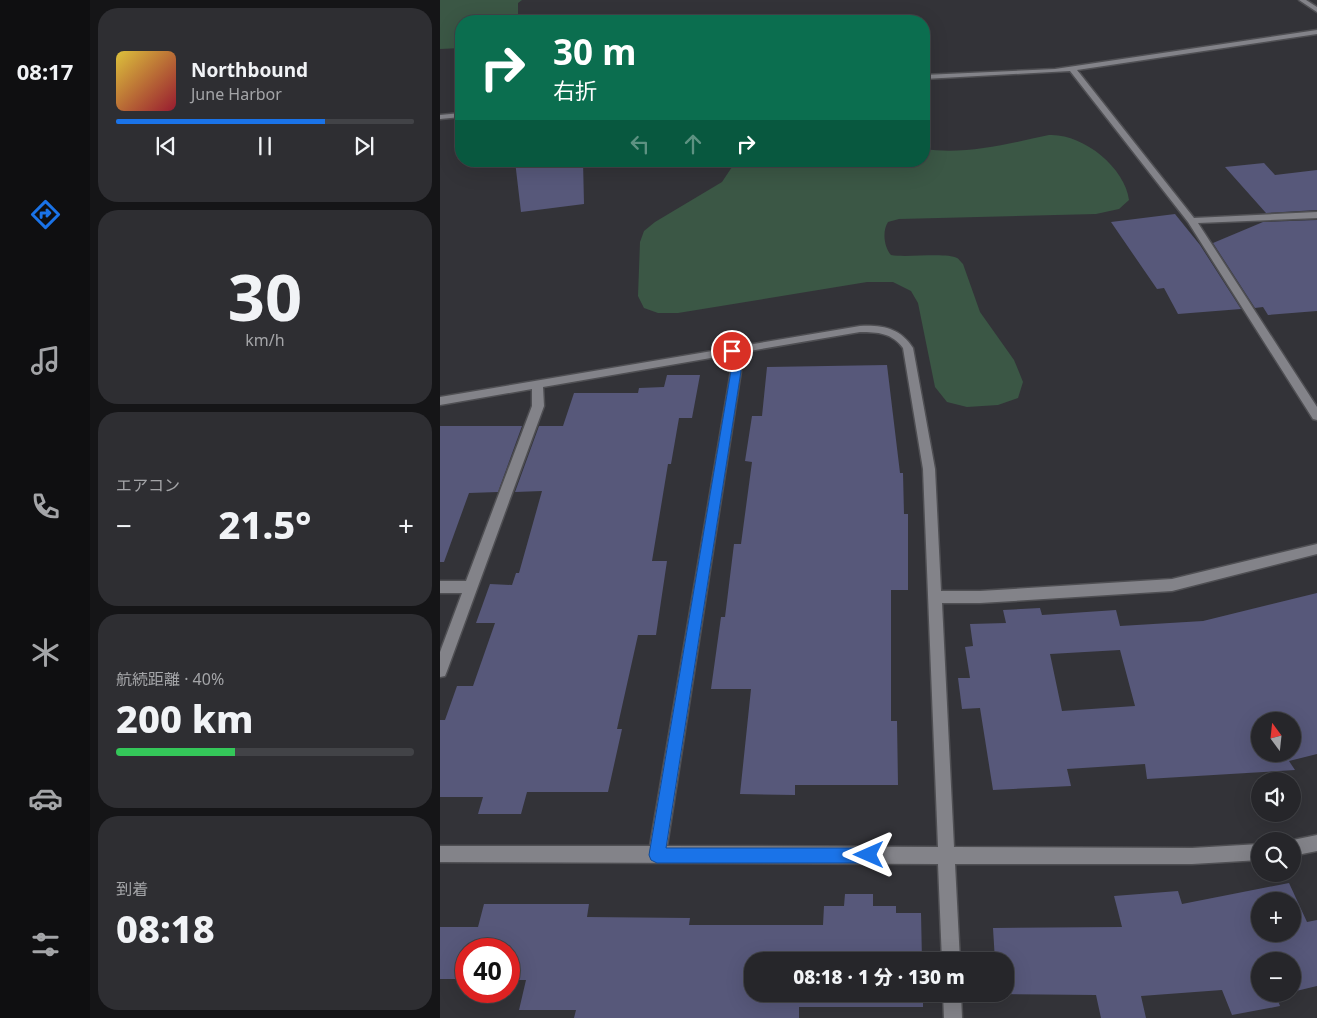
<!DOCTYPE html>
<html lang="ja">
<meta charset="utf-8">
<style>
:root{--surface:#26262a;--page:#2e2e32;--text:#f1f3f6;--muted:#a4a5a8;--line:#424347;--accent:#1a73e8}
body{margin:0;font-family:"Noto Sans","Noto Sans JP",sans-serif;background:var(--page);color:var(--text);height:100vh;display:flex;flex-direction:column;font-size:19px;white-space:nowrap}
*{box-sizing:border-box;margin:0}
p{font-size:16px;color:var(--muted)}
.icon{flex:none;width:28px;height:28px;fill:none;stroke:currentColor;stroke-width:2;stroke-linecap:round;stroke-linejoin:round}
.map{position:relative;flex:1;overflow:hidden}
.details{display:flex;flex-direction:column;gap:8px;padding:8px;background:#151517;width:350px}
.details>*{flex:none}
.banner{position:absolute;left:15px;top:15px;width:475px;height:152px;border-radius:20px;box-shadow:0 5px 20px #0002,0 0 0 1px var(--line);background:#0b6e4f;color:#fff;overflow:hidden}
.needle{width:32px;rotate:345deg}
.tools{position:absolute;left:811px;top:712px;display:grid;gap:10px}
.tools a{display:grid;place-items:center;width:50px;height:50px;border-radius:50%;background:var(--surface);box-shadow:0 5px 20px #0002,0 0 0 1px var(--line);font-size:25px}
.speed{position:absolute;left:15px;top:938px;display:flex;gap:10px;font-size:25px;font-weight:700;text-align:center}
.speed>*{display:grid;place-content:center;width:65px;height:65px;border-radius:50%;background:var(--surface);box-shadow:0 5px 20px #0002,0 0 0 1px var(--line);line-height:1}
.speed .limit{border:8px solid #d22;background:#fff;color:#111}
.pin{position:absolute;display:grid;place-items:center;width:42px;height:42px;color:#fff;margin:-21px;border:2px solid #fff;border-radius:50%;box-shadow:0 1px 5px #0007}
.me{position:absolute;width:55px;margin:-28px;rotate:270deg;stroke-linejoin:round;filter:drop-shadow(0 0 4px #0008)}
.turn{display:flex;align-items:center;gap:18px;height:105px;padding:0 15px;font-size:22px}
.turn .icon{width:65px;height:65px;stroke-width:2.5}
.turn b{display:block;font-size:35px;line-height:42px}
.lanes{display:flex;align-items:center;height:48px;padding:0 15px;background:#0003;justify-content:center;gap:25px;direction:ltr}
.lanes .off{opacity:.35}
.big{font-size:38px;font-weight:800;line-height:1.1}
.details .card{flex:1;display:flex;flex-direction:column;justify-content:center;gap:8px;min-width:0;padding:0 18px;border-radius:20px;background:var(--page)}
.details .dial{align-items:center;gap:0}
.dial b{font-size:65px;line-height:1}
.song{display:flex;align-items:center;gap:15px}
.cover{width:60px;height:60px;border-radius:8px;background:linear-gradient(135deg,hsl(50 70% 55%),hsl(350 70% 35%))}
.played{height:5px;border-radius:2px;background:linear-gradient(90deg,var(--accent) 70%,var(--line) 70%)}
.keys{display:flex;justify-content:space-around;direction:ltr}
.heat{display:flex;justify-content:space-between;align-items:center;font-size:28px;direction:ltr}
.charge{height:8px;border-radius:4px;background:linear-gradient(90deg,#34c759 40%,var(--line) 0)}
.trip{position:absolute;left:304px;top:952px;width:270px;height:50px;border-radius:20px;background:var(--surface);box-shadow:0 5px 20px #0002,0 0 0 1px var(--line);font-weight:800;line-height:50px;text-align:center}
main{display:flex;flex:1;min-height:0}
.dock{display:flex;flex-direction:column;width:90px;justify-content:space-around;align-items:center;background:#0f0f11;color:var(--muted)}
.dock .icon{width:35px;height:35px}
.dock .selected{color:var(--accent)}
.dock b{font-size:22px;color:var(--text)}
.map>svg:first-child{display:block}
.green{fill:#3b5745}
.building{fill:#57587a;fill-rule:evenodd}
.lines{fill:none;stroke-linecap:round;stroke-linejoin:round}
.minor-casing{stroke:#4f4f53;stroke-width:3}
.minor{fill:#838389;fill-rule:evenodd}
.route{fill:#1a73e8;stroke:#114b97}
</style>
<main>
<nav class="dock">
<b>08:17</b>
<svg class="icon selected" aria-label="directions" viewBox="0 0 24 24"><path d="M12 3l9 9-9 9-9-9zM9 14v-3h6M13 9l2 2-2 2"/></svg>
<svg class="icon" aria-label="music" viewBox="0 0 24 24"><path d="M9 18V5l10-2v13"/><circle cx="6" cy="18" r="3"/><circle cx="16" cy="16" r="3"/></svg>
<svg class="icon" aria-label="phone" viewBox="0 0 24 24"><path d="M5 4h4l2 5-3 2q2 4 5 5l2-3 5 2v4C11 20 4 13 5 4z"/></svg>
<svg class="icon" aria-label="climate" viewBox="0 0 24 24"><path d="M12 3v18M4 7l16 10M4 17L20 7"/></svg>
<svg class="icon" aria-label="car" viewBox="0 0 24 24"><path d="M5 17H2v-5l4-1 3-4h7l3 4 3 1v5h-3M9 17h6M6 11h13"/><circle cx="7" cy="17" r="2"/><circle cx="17" cy="17" r="2"/></svg>
<svg class="icon" aria-label="filters" viewBox="0 0 24 24"><path d="M4 7h16M4 17h16"/><circle cx="9" cy="7" r="2"/><circle cx="15" cy="17" r="2"/></svg>
</nav>
<section class="details">
<div class="card">
<div class="song"><i class="cover"></i><div><b>Northbound</b><p>June Harbor</p></div></div>
<div class="played"></div>
<div class="keys"><svg class="icon" aria-label="previous" viewBox="0 0 24 24"><path d="M18 5L8 12l10 7zM5 5v14"/></svg><svg class="icon" aria-label="pause" viewBox="0 0 24 24"><path d="M8 5v14M16 5v14"/></svg><svg class="icon" aria-label="next" viewBox="0 0 24 24"><path d="M6 5l10 7-10 7zM19 5v14"/></svg></div>
</div>
<div class="card dial"><b>30</b><p>km/h</p></div>
<div class="card"><p>エアコン</p>
<div class="heat"><a>−</a><b class="big">21.5°</b><a>+</a></div>
</div>
<div class="card"><p>航続距離 · 40%</p><b class="big">200 km</b><div class="charge"></div></div>
<div class="card"><p>到着</p><b class="big">08:18</b></div>
</section>
<div class="map">
<svg width="877" height="1018" viewBox="0 0 877 1018">
<rect width="100%" height="100%" fill="#333338"/>
<path class="green" d="M0,0H82L78,3V21H21V48L0,49Z
M609,135C642,133 685,167 689,200L679,209L656,214L459,219L448,222C442,231 444,247 451,255C467,258 506,252 517,258C518,258 522,263 523,264L540,312L574,360L579,372L583,382L578,398L558,405L527,407L507,402L495,387L478,303L471,291L453,282H427L238,313H218L204,308L198,296L200,242L204,231L215,222L282,182L296,161H484V149C526,155 567,144 609,135Z"/>
<path class="building" d="M75,161H143L144,204L81,212Z
M824,163L835,175L877,170V210L826,213L785,167Z
M735,214L760,245L801,309L738,314L724,288L717,289L671,222Z
M877,220V311L828,315L823,307L815,308L773,243L823,222Z
M447,365L460,473H463L464,514H468V590H451V721H457L458,785H355V795L300,794L311,689H271L281,617H285L294,544H301L312,462L305,461L312,416H322L327,367Z
M227,375H260L252,418H239L231,464H228L212,561H227L216,635H198L177,729H182L168,792H87L81,814H38L43,797H0V720H5L17,686H33L55,623H36L50,584L72,585L76,573H79L102,491L75,492L99,426H123L134,393H198L199,388L224,387Z
M0,426H82L58,492L29,493L4,562H0Z
M877,593V754L849,761L855,770L707,779L705,764L627,769L631,786L553,790L540,708L522,709L518,678H530L525,647L533,646L530,624L566,623L563,610L600,608L602,615L676,610L680,626L763,621ZM680,650L695,706L622,711L610,654ZM820,721H852V754H820Z
M849,883L867,922L877,920V986L852,992V961H820V994H842L836,995L840,1006L792,1015L782,990L701,996L706,1018H661L656,995L558,994H565V961H555L553,928L682,927L674,896L738,891L742,904ZM820,901H852V934H820Z
M405,894H433V906H456V913H481L482,961H312V994H483V1007H359V1018H134L136,1010H79L86,980H69V949H26V979H0V927H38L44,904H149L147,917L250,918L249,925H383L384,906H404Z"/>
<g class="lines">
<defs>
<path id="minor" d="M859,0H866L877,7V12Z
M877,30V34L637,70L754,218L877,212V218L758,223L877,407V420L873,419L748,222L630,71L484,79V75L615,69Z
M21,113V117L0,119V115Z
M420,326C443,325 460,328 473,348L495,469L501,591H540L732,579L877,544V554L732,591L540,603H502L514,847L752,848L820,844V860L752,864H515L520,961H502L498,864L0,862V846H210L291,371L288,355L103,387L104,406L7,671L5,676L0,677V652L22,593H0V581H26L92,406V389L0,405V397ZM420,332C438,332 452,333 463,348L483,469L498,847L227,846L301,371L298,353Z
M877,835V851L852,856V841H848Z
M503,994H521L522,1018H504Z"/>
</defs>
<use href="#minor" class="minor-casing"/>
<use href="#minor" class="minor"/>
</g>
<path class="route" d="M292,348L296,351L301,371L226,848H429L434,850L437,855L434,861L429,863H217L211,860L209,855L291,371L287,351Z"/>
</svg>
<div class="tools">
<a><svg class="needle" viewBox="-14 -14 28 28"><path d="M0-13l5 13h-10z" fill="#e53935"/><path d="M0 13l5-13h-10z" fill="#a4a5a8"/></svg></a>
<a><svg class="icon" aria-label="sound" viewBox="0 0 24 24"><path d="M4 9h4l5-4v14l-5-4H4zM17 9q2 3 0 6"/></svg></a>
<a><svg class="icon" aria-label="search" viewBox="0 0 24 24"><circle cx="10" cy="10" r="6"/><path d="M15 15l6 6"/></svg></a>
<a>+</a>
<a>−</a>
</div>
<div class="speed"><div class="limit">40</div></div>
<div class="pin" style="left:292px;top:351px;background:#d93025"><svg class="icon" aria-label="arrive" viewBox="0 0 24 24"><path d="M6 21V4h12l-3 4 3 4H6"/></svg></div>
<svg class="me" style="left:429px;top:855px" viewBox="-20 -20 40 40"><path d="M0-17L14 15 0 8-14 15z" fill="#1a73e8" stroke="#fff" stroke-width="4"/></svg>
<div class="trip">08:18 · 1 分 · 130 m</div>
<div class="banner">
<div class="turn"><svg class="icon" aria-label="right" viewBox="0 0 24 24"><path d="M7 20v-9h11M14 6l5 5-5 5"/></svg><div><b>30 m</b>右折</div></div>
<div class="lanes"><svg class="icon off" aria-label="left" viewBox="0 0 24 24"><path d="M17 20v-9H6M10 6l-5 5 5 5"/></svg><svg class="icon off" aria-label="ahead" viewBox="0 0 24 24"><path d="M12 20V5M6 11l6-6 6 6"/></svg><svg class="icon" aria-label="right" viewBox="0 0 24 24"><path d="M7 20v-9h11M14 6l5 5-5 5"/></svg></div>
</div>
</div>
</main>
